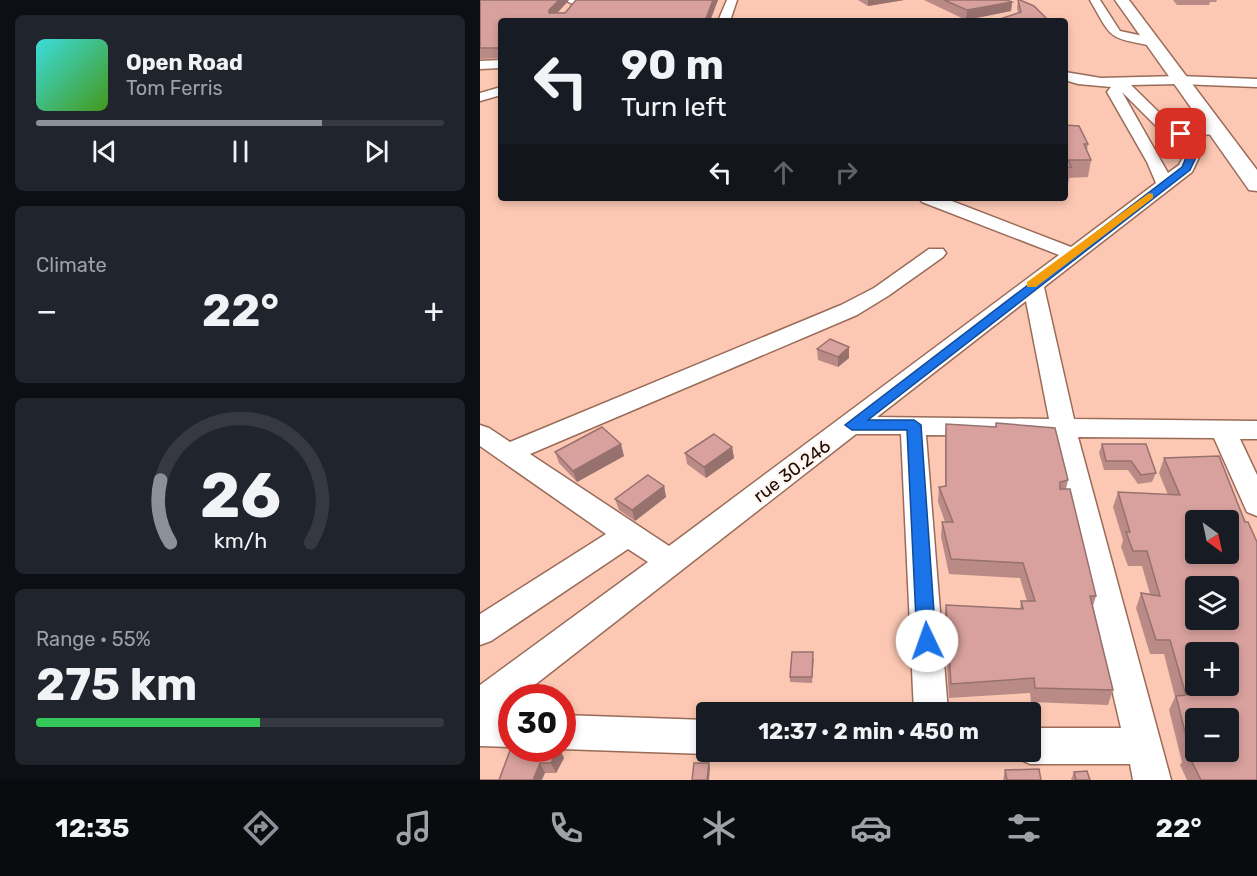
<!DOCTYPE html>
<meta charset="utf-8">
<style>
:root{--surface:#171b24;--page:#20242c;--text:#f1f3f6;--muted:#9ea1a6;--line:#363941;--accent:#8c9099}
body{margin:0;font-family:Rubik,sans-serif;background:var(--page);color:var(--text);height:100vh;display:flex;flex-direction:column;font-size:22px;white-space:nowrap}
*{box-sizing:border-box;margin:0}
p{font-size:20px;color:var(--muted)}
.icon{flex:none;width:33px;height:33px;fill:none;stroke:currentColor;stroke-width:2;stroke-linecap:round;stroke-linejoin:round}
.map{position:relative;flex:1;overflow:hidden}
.details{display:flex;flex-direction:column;gap:15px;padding:15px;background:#0d0f14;width:480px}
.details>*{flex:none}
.hud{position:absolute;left:18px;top:18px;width:570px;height:183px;border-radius:6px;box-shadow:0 3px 9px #0003;background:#171b24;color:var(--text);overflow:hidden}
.needle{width:39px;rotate:147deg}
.buttons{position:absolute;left:705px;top:510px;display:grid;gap:12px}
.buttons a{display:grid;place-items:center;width:54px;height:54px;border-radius:6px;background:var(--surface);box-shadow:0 3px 9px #0003;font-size:30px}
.speed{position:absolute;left:18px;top:684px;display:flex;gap:12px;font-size:30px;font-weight:700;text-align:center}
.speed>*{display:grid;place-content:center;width:78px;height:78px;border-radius:50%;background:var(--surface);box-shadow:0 3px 9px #0003;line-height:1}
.speed .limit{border:9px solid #d22;background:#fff;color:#111}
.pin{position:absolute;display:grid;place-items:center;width:51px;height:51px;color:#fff;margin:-26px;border-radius:12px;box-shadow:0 3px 9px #0006}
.me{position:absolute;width:66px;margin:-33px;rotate:357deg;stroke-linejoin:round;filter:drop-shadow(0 0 4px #0008)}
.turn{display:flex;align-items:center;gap:21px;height:126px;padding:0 24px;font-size:27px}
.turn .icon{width:78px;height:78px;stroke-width:2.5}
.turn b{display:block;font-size:42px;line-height:51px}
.lanes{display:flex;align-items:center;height:57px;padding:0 24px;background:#0003;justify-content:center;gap:30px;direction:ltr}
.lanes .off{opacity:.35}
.big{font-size:45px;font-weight:700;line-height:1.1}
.details .tile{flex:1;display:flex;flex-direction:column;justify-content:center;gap:9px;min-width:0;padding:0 21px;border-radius:9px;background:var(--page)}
.details .dial{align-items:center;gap:0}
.dial svg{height:156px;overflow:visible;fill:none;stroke:var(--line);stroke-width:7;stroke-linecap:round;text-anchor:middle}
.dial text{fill:var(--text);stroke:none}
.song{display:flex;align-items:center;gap:18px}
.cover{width:72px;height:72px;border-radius:9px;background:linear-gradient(135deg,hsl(180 70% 55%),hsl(100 70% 35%))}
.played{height:6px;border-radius:3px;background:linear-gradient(90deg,var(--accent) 70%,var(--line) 70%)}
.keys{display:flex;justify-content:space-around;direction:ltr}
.heat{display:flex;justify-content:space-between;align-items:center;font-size:33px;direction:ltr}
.charge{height:9px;border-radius:4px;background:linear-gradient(90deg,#34c759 55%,var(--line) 0)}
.trip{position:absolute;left:216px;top:702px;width:345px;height:60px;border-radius:6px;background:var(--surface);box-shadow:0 3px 9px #0003;font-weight:700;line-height:60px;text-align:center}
.menu{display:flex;height:96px;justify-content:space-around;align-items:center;background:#090b0e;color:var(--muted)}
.menu .icon{width:42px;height:42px}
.menu .current{color:var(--accent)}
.menu b{font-size:27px;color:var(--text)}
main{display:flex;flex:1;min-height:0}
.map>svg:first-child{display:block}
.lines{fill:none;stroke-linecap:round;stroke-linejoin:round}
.minor-casing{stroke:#996b58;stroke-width:3}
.major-casing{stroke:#996b58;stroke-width:3}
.minor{fill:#fff;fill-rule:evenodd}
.major{fill:#fff;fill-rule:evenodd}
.wall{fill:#ba8a87}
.shaded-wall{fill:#97716e}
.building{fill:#d8a19d;stroke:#97716e;stroke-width:1.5;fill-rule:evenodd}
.route{fill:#1a73e8;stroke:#114b97;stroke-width:1.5}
.slow{fill:#f59e0b}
.labels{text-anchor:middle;stroke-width:4.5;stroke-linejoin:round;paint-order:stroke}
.street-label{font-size:18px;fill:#1d0c05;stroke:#fff4ef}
</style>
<main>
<section class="details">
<div class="tile">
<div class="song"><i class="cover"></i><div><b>Open Road</b><p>Tom Ferris</p></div></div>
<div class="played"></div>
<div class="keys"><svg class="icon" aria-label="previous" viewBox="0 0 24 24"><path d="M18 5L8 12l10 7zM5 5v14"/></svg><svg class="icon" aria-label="pause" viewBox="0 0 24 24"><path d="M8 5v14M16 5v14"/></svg><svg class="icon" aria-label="next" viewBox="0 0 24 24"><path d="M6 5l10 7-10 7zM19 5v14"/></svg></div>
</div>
<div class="tile"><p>Climate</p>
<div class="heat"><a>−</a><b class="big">22°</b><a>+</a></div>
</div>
<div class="tile dial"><svg viewBox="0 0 100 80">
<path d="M14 69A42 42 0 1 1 86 69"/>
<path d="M14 69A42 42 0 0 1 9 37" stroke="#8c9099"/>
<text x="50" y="56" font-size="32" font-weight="700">26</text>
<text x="50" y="72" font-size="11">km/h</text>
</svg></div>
<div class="tile"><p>Range · 55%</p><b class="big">275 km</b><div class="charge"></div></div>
</section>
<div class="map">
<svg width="777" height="780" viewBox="0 0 777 780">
<rect width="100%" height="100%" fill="#fcc8b3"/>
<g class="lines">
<defs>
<path id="minor" d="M84,0H107L95,5Z
M247,0H257L250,21H238Z
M610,0H620L640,31L677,39L679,42L673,46C627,37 633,40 610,0Z
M21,60V68L0,69V61Z
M585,72L621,78L699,76L777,79V87L699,84L651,85L697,130C709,125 732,119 743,129L735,134L710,136L721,153L712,172L564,287L594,419L777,421V439H760L777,475V516L767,512L734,438L598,437L691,780H653L650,764H550L537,758L534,752H550V728H641L573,436L446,435L468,712H434L421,434H376L38,698H32V703L19,712L32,713V747L0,746V685L168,562L148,549L11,641L0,645V614L126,534L0,446V425L9,428L30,442L361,305L394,288L449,249H463L466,253L463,257L408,296L377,315L50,454L189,546L579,255L442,202L439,198H464L591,247L676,183L667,162L627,92L631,87L598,84L585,80ZM642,92L688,138L696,139L705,153L699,165L688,173ZM546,301L569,419L397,417Z
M21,87V95L0,101V93Z
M82,715L226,720V752H233L226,754L82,749Z"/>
<path id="major" d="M635,0H649L777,170V191L769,190Z"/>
</defs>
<use href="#minor" class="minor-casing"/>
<use href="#major" class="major-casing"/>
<use href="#minor" class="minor"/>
<use href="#major" class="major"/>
</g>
<path class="wall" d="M0,0H89L77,13L238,0L230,21H21V58L0,59Z
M378,0H424L388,6Z
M444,0H527L532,2L531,11L486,20Z
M538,0L568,20L538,13L537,8Z
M693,0H737L736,2H730L729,5H697Z
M585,125L608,144L607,150L611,160L608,177L589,178L588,184H585Z
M337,349L369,358L358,367L338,360Z
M466,424L588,480L586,489L616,596L613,606L633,690L628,705L551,702L550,693L469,698L464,620L466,605L540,609L541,601H547L540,578L469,574L461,537L462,522H465L458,502L459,487L465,486V440Z
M622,444L676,473L672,482L658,484L648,470H624L619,453Z
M252,447L254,458L226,478L207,464L205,453Z
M75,452L144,456L97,482L79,463Z
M739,456L777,780H707L700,765L702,762L689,710L695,697L684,654H670L656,608L661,593L670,594L662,566H648L641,547L643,540L633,507L638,492L688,495L679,473L684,458Z
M184,486L186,497L155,521L139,510L135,499Z
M334,658L332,683L310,682V677Z
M79,748L84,758L76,773H65L19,780Z
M525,770L561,780H523Z
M594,772L610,780H591Z"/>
<path class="shaded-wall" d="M79,0H89L71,20V21L69,10Z
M233,0H238L230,21H225Z
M388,0H424L388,6Z
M532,2L531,11L486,20L487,10Z
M369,347V358L358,367V357Z
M141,444L144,456L97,482L93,471Z
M252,447L254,458L226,478L224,467Z
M184,486L186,497L155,521L152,510Z
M79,748L84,758L76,773L71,763Z
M60,763L65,773L62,780H53Z
M229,763L230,768L229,780H227Z"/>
<path class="building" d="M0,0H79L69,10V13H85L96,0H233L225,21H21V52L18,48H0Z
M464,0H527L532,2L487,10Z
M538,0H540L554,6L568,20L514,21L541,12Z
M585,125L599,126L608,144H604L611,160H588L591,167H585Z
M350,339L369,347L358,357L337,349Z
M516,423L575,428L588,480L580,482V489H590L616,596H610L633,690L555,688L554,678L471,684L466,605L543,609L541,601H555L543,563L471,559L462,522H473L459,487L466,486V424L516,427Z
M122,427L141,444L93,471L75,452Z
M234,434L252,447L224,467L205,453Z
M622,444H666L676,473L661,475L651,461H626Z
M739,456L765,522H768L777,542V780H721L707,752H710L696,696L706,695L690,640H676L661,593L680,596L667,551H653L646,532H650L638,492L700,495L684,458ZM716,520H748V554H716ZM716,586H748V620H716ZM716,652H748V686H716ZM716,718H748V752H716Z
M168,475L184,486L152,510L135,499Z
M312,652H333L332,677H310Z
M31,748H79L71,763H60L53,780H0H19Z
M214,763H229L227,780H212Z
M559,769L561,780H527L525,770Z
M607,771L610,780H596L594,772Z"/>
<path class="route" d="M701,131L704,132L718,153L710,170L388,420H434L441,425L456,641L453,646L447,649L440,646L437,641L427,430H372L365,425L702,167L708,153L697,134Z"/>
<path class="slow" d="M669,193L673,194V198L556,287H547V282Z"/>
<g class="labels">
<g class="street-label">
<text transform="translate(312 471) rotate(-37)" y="6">rue 30.246</text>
</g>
</g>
</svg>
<div class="buttons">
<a><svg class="needle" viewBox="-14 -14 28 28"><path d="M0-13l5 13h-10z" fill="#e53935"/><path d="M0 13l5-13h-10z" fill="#9ea1a6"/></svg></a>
<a><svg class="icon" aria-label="layers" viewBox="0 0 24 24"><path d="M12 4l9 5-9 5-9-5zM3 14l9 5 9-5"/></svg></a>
<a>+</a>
<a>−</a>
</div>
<div class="speed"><div class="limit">30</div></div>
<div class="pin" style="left:701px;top:134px;background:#d93025"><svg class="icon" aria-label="arrive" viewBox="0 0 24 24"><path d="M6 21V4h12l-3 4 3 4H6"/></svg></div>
<svg class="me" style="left:447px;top:641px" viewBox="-20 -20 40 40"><circle r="19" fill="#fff"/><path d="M0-13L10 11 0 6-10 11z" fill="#1a73e8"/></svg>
<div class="trip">12:37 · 2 min · 450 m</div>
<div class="hud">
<div class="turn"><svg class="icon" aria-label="left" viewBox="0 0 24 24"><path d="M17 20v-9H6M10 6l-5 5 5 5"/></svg><div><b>90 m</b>Turn left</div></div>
<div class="lanes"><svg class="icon" aria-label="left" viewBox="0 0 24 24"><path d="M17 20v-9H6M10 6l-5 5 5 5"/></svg><svg class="icon off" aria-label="ahead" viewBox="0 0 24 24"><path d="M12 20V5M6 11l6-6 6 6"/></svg><svg class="icon off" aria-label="right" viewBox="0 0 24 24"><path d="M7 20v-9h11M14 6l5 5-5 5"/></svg></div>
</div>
</div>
</main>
<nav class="menu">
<b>12:35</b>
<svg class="icon current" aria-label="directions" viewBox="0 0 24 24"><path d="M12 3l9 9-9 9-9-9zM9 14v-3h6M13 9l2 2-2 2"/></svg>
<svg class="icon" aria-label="music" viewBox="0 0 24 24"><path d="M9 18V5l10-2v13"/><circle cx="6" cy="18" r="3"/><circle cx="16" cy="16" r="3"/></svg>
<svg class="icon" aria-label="phone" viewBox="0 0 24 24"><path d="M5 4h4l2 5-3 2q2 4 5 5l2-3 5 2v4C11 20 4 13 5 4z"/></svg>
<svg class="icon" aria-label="climate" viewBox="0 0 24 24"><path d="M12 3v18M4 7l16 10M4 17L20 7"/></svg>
<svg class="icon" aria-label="car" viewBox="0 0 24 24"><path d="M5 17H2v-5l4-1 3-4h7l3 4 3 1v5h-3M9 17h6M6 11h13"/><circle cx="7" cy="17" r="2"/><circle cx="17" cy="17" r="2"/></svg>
<svg class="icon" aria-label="filters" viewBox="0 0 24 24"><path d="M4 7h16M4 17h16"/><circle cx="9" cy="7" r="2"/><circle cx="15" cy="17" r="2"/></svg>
<b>22°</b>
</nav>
